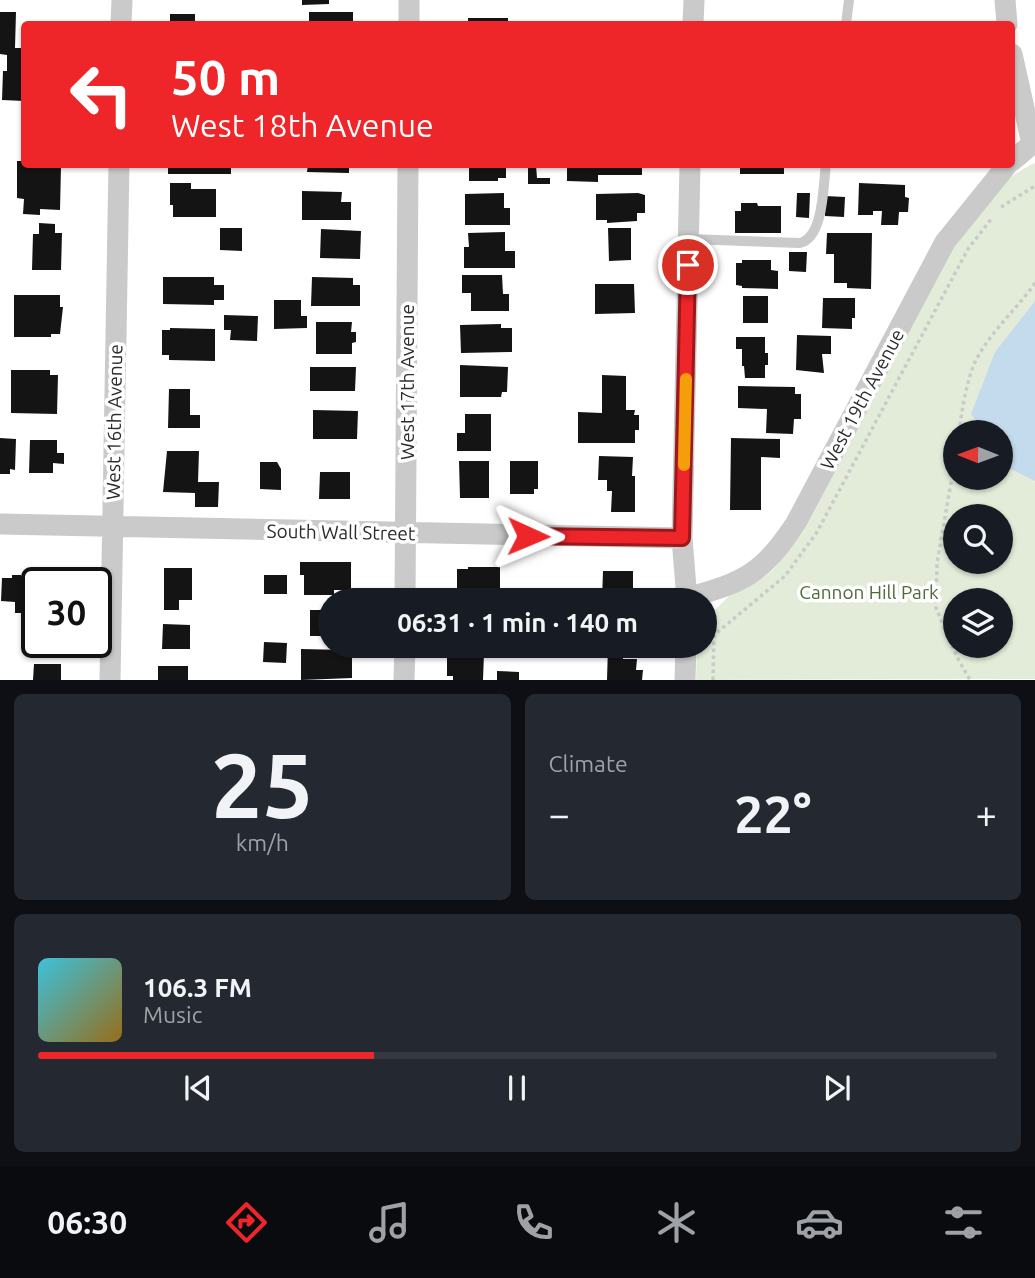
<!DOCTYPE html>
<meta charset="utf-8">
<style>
:root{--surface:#171b24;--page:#242831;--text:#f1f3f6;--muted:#9ea1a6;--line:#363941;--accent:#ee2529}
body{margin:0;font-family:Ubuntu,sans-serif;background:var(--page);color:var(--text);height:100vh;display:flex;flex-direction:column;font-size:26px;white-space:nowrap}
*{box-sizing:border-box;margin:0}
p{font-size:23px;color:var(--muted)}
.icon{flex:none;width:38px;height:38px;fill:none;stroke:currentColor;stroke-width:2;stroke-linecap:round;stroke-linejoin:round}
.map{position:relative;height:680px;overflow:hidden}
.panel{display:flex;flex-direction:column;gap:14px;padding:14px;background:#0d0f14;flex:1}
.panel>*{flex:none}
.banner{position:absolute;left:21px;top:21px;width:994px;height:147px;border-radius:7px;box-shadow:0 2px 5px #0004;background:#ee2529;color:#fff;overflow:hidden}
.needle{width:46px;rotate:271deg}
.controls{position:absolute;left:943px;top:420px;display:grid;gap:14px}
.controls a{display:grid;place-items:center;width:70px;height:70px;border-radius:50%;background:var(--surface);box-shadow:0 2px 5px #0004;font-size:35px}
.speed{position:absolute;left:21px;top:567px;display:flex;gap:14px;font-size:35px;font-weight:700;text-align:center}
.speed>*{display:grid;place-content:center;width:91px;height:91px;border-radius:50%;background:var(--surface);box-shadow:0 2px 5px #0004;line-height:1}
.speed .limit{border:4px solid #111;border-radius:10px;background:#fff;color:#111}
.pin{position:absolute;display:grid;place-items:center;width:60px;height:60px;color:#fff;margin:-30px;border:4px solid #fff;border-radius:50%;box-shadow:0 2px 7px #0007}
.me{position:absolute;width:77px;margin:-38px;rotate:91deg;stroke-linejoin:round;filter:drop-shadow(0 0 5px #0008)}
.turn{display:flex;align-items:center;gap:24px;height:147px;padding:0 35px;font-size:32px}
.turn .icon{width:91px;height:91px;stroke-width:2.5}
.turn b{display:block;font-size:49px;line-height:60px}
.big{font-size:52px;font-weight:600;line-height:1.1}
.panel .card{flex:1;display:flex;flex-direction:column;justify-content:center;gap:10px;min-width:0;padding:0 24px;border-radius:10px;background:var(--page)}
.panel .dial{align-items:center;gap:0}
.dial b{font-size:91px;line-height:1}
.song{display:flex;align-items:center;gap:21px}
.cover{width:84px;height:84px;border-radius:10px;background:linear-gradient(135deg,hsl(190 70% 55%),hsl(40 70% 35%))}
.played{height:7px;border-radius:4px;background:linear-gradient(90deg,var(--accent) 35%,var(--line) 35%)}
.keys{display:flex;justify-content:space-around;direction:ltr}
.heat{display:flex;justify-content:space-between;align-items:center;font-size:38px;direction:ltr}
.panel .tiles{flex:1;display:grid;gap:14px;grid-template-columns:1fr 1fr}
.card:last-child{grid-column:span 2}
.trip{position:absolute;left:318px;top:588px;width:399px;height:70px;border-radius:35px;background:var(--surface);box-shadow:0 2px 5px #0004;font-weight:600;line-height:70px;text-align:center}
.tab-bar{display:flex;height:112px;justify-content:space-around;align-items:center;background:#090b0e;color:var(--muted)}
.tab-bar .icon{width:49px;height:49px}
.tab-bar .active{color:var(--accent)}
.tab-bar b{font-size:32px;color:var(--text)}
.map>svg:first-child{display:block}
.green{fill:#e2ecd9;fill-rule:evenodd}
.water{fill:#c4dbed}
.building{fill:#141414}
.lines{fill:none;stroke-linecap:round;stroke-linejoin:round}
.path{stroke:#cacaca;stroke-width:3.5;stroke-dasharray:3.5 3.5;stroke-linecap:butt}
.lane{stroke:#cacaca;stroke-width:10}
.street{stroke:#cacaca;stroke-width:21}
.route-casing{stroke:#9b181b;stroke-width:18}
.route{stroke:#ee2529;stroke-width:12}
.slow{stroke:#f59e0b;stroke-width:12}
.labels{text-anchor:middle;stroke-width:7;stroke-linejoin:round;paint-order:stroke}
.street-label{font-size:19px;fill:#2d2d2d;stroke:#fff}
.park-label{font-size:19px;fill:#4d6b38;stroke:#fff}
</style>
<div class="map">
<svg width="1035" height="680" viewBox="0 0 1035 680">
<rect width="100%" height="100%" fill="#fff"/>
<path class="green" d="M1035,163V679L696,680L697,646H705V620L731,594L757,582L773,570L804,531C833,476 862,420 891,364C924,300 966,193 1035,163ZM956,432H1001V478H956ZM956,516H1001V562H956ZM956,600H1001V646H956Z"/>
<path class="water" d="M1035,301V481L1013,470L1001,457V432H983L971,414L995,352Z"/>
<path class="building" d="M302,0H329V4L302,5Z
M0,12H16L15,48H24V101L2,100L3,71H7V55L0,54Z
M309,12H353V24H309Z
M170,14H195V24H164V22H170Z
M468,18H508V24H468Z
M17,161H24V164L61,166L60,210L40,209V215L23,214L24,199L17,198Z
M168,164H231V174H168Z
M308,164H349V173L307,172Z
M469,164H506V178H498V181H469Z
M598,164H642V175H598V182L567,181V168H598Z
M740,164H784V174H740Z
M536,165L537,178H550V184H528V166Z
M170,183H191V189H216V217H173V205H170Z
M859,183L905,185V197L909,198L908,212H899L898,225H881L882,211H873V215H858Z
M302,191L342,192L341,202H351V220H302Z
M504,193V208H510V225H465V194Z
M638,193L645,195V213H637V221L607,223V220H596V194Z
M797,193H810L809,218L796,217Z
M825,196L845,197L844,217L825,216Z
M741,203H757L758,206H781V233H735V211H741Z
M39,223L55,224V233H62L61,270H32L33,234H39Z
M220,228H242V251L220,250Z
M608,228H631V260L609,261Z
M321,229L361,231L360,259L320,258Z
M505,232V251H515V268H464V247H469L468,233Z
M827,233H872L871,289L847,288V283H834V254H826Z
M789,252H807L806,272L789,271Z
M742,260H771V270L778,271V289L742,288V286L736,285V263H742Z
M462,275H502L503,294H509V311H471V293H462Z
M163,277H214V285H224V300H214V305L163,304Z
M312,277L353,278V285H360V306H311Z
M595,284H634L635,313L595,314Z
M14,295H60V307H63L60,334H51V337H14Z
M743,296H768V323H743Z
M823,298H855V318H852V329L822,328Z
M274,300H301V316H307V328L274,329Z
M224,315L258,316L257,341L230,340L231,330H224Z
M316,322H352L351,332H356V342L352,343V354H316Z
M501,324V328H512V352L461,353L460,325Z
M170,328L215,329V361L169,360V355H162V330H170Z
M797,335L831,336V354H822L824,373L796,370Z
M736,337H765V353H768V365H765V378H745L744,366H742V349H736Z
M460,365L508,367L507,392H502L501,397H460Z
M310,367H356L355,391H310Z
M11,370H50V375H58L57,414L11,413Z
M602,375L626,376V410H635L634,415H639V430H635V443H578V412L602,413Z
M738,386L795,387V394H801V419H794L793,434L766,433L767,409L738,408Z
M169,389H190V415H200V428H168Z
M313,410L358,411L357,439H313Z
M465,414H491V451H457V433H465Z
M0,438L16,439L15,470L10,469V474H0Z
M731,438L780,439V458L761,457V510H730Z
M30,440H57V453H64V464L53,463V473H29Z
M167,451H199L198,482H219L218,507H195V493L163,492Z
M599,456L633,457L632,476H635V512H611L612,491H607V480H598Z
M459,461H489V498H460Z
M510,461H538V489H534V494H510Z
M260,462H277L281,469V490L260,489Z
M320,472H350V499H319Z
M300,562H351V590H334V595H304V575H300Z
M468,567H500V599L457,598V569H468Z
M164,568H192V600H179V610H164Z
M51,570H78L77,583H50Z
M603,571H633V600H602Z
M12,575H21V578H31L30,613H15V602L1,601L2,578H12Z
M264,575H287V594H264Z
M310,610H331V636H310Z
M163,624L190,625V649H162Z
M29,629H37V642H41V650H28Z
M59,642H81L80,651L59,650Z
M264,642L287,643L286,663L263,662Z
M608,646H628V648H623V659H637L636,670H643L642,680H607Z
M301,649L346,650V655H352V678L301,680Z
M454,653H484L483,680H453V676H447V658H454Z
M34,664H61V680H33Z
M158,666H188V680H158Z
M497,671L519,672V680H497Z"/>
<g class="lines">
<path class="path" d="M1001,207L1035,186
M959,432C962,410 966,383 975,362C989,333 1017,309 1035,283
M956,454L937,563L936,608L957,657L970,680
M713,680L714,635L785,576L817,532L968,249L992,218"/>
<path class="lane" d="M846,24L849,0
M689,239L800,243C824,237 823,186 826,164"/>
<path class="street" d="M1005,0L1007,24
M121,24L122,0
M409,24V0
M693,24L694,0
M1012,54L1032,144L1012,161
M0,524L682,538
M687,598C745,582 762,574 796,523L945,242L1008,164
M405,600L408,164
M687,600L682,538L690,164
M110,680L119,164
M404,680L405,646
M685,680L686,646"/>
</g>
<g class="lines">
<defs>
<path id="route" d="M528,536L682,538L688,265"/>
</defs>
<use href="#route" class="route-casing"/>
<use href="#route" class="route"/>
<path class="slow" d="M684,465L686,379"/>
</g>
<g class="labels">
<g class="street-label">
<text transform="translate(407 382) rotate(-90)" y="7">West 17th Avenue</text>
<text transform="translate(862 399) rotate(-62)" y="7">West 19th Avenue</text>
<text transform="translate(114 422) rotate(-89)" y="7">West 16th Avenue</text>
<text transform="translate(341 532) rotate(1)" y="7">South Wall Street</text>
</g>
<g class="park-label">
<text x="869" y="599">Cannon Hill Park</text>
</g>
</g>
</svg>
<div class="controls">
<a><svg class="needle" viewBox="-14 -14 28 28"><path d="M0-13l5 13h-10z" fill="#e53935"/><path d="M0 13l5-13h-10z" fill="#9ea1a6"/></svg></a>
<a><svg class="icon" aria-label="search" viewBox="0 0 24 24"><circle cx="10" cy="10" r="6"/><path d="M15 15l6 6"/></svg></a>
<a><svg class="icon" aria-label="layers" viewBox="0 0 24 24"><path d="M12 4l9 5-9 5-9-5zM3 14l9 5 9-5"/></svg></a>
</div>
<div class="speed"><div class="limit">30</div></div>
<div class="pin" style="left:688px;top:265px;background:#d93025"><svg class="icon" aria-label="arrive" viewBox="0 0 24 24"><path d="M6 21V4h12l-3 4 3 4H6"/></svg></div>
<svg class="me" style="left:528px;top:536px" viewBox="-20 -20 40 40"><path d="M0-17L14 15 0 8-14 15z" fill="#ee2529" stroke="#fff" stroke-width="4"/></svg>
<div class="trip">06:31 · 1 min · 140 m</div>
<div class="banner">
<div class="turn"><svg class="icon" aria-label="left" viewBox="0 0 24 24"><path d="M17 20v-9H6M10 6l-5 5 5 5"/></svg><div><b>50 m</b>West 18th Avenue</div></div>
</div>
</div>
<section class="panel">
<div class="tiles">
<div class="card dial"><b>25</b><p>km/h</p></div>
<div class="card"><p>Climate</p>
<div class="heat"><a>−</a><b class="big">22°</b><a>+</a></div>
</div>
<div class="card">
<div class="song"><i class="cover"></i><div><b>106.3 FM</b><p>Music</p></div></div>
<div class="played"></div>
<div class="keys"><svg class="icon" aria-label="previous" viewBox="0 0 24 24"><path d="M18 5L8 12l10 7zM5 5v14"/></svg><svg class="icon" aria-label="pause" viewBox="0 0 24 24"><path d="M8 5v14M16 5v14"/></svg><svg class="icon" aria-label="next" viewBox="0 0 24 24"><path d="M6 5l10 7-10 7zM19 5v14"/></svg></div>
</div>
</div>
</section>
<nav class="tab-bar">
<b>06:30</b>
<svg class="icon active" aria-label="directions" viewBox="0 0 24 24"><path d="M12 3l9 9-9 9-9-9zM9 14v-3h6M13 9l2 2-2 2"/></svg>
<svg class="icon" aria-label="music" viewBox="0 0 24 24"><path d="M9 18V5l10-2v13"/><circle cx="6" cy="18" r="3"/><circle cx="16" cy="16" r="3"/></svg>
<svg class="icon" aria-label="phone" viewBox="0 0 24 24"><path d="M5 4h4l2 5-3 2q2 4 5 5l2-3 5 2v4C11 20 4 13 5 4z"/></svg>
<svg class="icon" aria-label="climate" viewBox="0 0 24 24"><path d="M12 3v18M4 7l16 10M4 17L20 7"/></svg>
<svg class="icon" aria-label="car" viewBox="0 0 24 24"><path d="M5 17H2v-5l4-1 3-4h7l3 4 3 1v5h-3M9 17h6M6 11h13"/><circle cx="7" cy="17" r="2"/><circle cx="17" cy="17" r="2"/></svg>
<svg class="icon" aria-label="filters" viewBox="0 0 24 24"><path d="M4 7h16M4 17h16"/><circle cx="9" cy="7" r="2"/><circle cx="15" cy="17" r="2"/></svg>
</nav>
